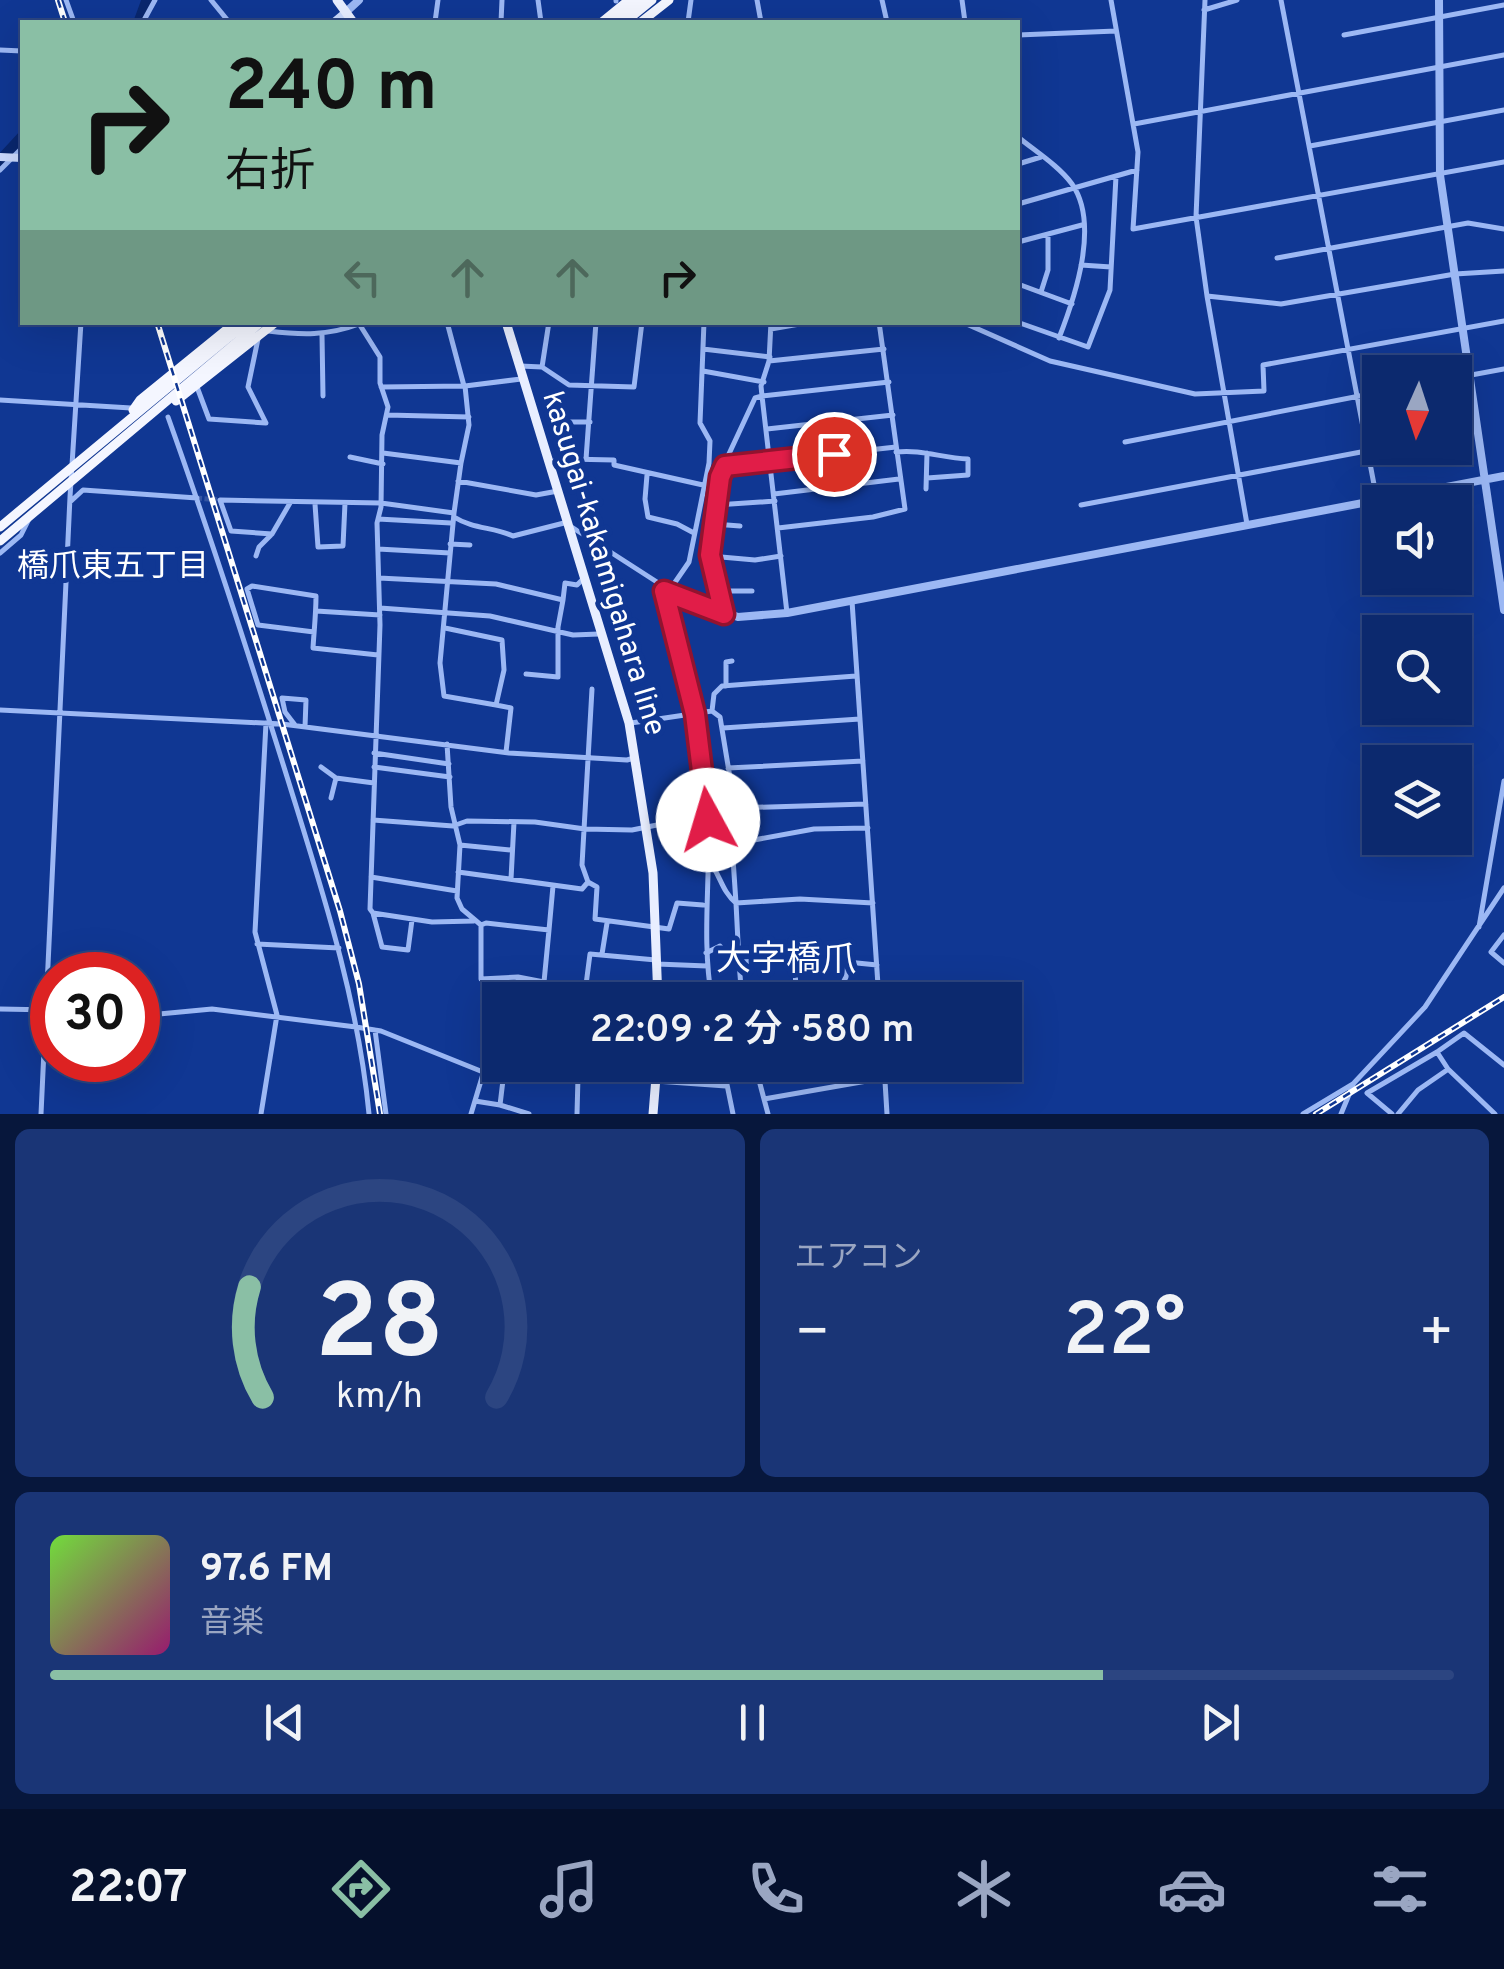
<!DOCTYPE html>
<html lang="ja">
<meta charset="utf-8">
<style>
:root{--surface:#0c296e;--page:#1a3576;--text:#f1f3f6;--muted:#9aa6c2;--line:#2c4581;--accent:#8abfa5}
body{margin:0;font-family:Overpass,"Noto Sans JP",sans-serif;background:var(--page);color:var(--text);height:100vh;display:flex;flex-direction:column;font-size:38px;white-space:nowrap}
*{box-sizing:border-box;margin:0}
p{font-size:32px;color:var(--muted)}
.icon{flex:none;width:55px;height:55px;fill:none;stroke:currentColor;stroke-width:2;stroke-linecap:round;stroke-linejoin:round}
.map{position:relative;height:1114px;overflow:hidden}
.sheet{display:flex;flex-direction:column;gap:15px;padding:15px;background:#07173c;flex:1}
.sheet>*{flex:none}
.guide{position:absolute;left:20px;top:20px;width:1000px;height:305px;border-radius:0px;box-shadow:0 10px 40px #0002,0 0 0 2px var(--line);background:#8abfa5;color:#111;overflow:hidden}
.needle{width:65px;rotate:183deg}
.tools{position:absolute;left:1362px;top:355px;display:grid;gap:20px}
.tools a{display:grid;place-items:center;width:110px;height:110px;border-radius:0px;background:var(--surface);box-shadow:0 10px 40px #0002,0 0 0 2px var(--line);font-size:50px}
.speed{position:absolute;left:30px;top:952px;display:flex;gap:20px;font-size:50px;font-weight:700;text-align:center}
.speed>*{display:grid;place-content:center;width:130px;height:130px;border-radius:50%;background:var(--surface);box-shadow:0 10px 40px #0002,0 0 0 2px var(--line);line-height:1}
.speed .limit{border:15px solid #d22;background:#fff;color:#111}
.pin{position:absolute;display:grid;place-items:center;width:85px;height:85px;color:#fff;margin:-42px;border:5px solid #fff;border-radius:50%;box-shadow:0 2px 10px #0007}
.me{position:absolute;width:110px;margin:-55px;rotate:354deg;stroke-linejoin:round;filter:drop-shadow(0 0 8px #0008)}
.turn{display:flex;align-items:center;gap:35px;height:210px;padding:0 40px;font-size:45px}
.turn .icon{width:130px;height:130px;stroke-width:2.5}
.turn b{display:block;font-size:70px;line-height:85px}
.lanes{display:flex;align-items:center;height:95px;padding:0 40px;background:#0003;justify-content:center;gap:50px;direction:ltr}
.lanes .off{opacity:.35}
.big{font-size:75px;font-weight:600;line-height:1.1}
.sheet .card{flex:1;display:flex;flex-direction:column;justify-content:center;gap:15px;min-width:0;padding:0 35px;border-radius:15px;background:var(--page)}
.sheet .dial{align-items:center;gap:0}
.dial svg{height:260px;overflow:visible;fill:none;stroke:var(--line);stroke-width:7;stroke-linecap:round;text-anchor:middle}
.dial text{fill:var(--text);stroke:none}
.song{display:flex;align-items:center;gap:30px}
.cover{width:120px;height:120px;border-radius:15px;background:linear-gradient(135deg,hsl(100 70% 55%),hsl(320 70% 35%))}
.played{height:10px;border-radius:5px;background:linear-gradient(90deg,var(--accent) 75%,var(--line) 75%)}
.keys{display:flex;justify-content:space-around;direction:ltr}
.heat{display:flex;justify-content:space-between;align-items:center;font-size:55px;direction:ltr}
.sheet .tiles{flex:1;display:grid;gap:15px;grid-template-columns:1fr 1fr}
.card:last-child{grid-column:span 2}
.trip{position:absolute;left:482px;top:982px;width:540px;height:100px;border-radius:0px;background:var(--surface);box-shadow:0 10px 40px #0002,0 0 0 2px var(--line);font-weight:600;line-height:100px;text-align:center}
.menu{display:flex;height:160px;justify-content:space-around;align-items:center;background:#05102c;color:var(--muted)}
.menu .icon{width:70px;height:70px}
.menu .current{color:var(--accent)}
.menu b{font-size:45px;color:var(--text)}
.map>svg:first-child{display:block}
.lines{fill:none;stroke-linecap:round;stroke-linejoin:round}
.river{stroke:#09276e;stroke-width:11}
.minor-tunnel{stroke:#3455a3;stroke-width:5;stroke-dasharray:5 2.5;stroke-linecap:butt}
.minor{stroke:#9cb8f4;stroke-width:5}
.tertiary{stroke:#9cb8f4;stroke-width:8}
.secondary{stroke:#cbdafd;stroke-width:8}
.primary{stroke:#e8eeff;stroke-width:9}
.trunk{stroke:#f4f6ff;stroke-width:9}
.rail-casing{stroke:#fff;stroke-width:6}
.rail{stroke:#103793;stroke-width:2.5;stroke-dasharray:8;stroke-linecap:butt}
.route-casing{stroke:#92132f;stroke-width:25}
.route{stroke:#e11d48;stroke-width:18}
.labels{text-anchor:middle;stroke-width:10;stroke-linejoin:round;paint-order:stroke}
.street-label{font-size:30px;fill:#fff;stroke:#103793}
.neighbourhood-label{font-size:32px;fill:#fff;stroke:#103793}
.quarter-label{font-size:35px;fill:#fff;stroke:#103793}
</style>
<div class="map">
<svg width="1504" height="1114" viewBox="0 0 1504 1114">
<rect width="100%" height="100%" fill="#103793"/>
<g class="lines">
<path class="river" d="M139,22L147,0
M0,161L22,137"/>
<path class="minor-tunnel" d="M197,498L220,500"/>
<path class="minor" d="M66,0L74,22
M211,0L229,22
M538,0L541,22
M616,0V1
M757,0L761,22
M882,0L887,22
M962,0L965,22
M1111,0L1138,152L1133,229L1504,162
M1205,0L1196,217L1207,296L1247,524
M1281,0L1377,500
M1204,10L1237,0
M143,22L155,0
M435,22L438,0
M501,22L502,0
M688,22L691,0
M1018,35L1116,31
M1344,35L1504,5
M0,50L22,51
M1134,124L1504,55
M1018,137C1035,151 1059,166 1072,184C1100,224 1075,297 1059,338
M1310,146L1504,110
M1018,164L1041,157
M0,170L22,148
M1018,204L1137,170
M1018,242L1082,225
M1277,258L1468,223L1504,229
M1081,265L1111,267
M1018,284L1072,304
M1041,292L1048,270V234
M1207,296L1281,304L1455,274L1504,271
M358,322L380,357V383L388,407L382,435L381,507L377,523L380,625L370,909L373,913L432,922L474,921
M447,322L464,386
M771,322L769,361L761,386L762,396L755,398L721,471L716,505L775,501
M962,322L1050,361L1094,371L1195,394L1264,391L1263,365L1504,321
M1017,322L1088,347L1110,290L1116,176
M771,329L811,322
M268,331C302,335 327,336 359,324
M322,335L323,396
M703,349L770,357
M769,361L884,349
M520,366L542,367L569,385L634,387L642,322
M542,367L549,322
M703,371L764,382
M1455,378L1504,369
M197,387L209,419L266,423L248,387L258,339
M381,387L465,386
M0,400L131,408
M387,415L469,417
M168,417C211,537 250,658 288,780C322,890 358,999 369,1114
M568,422H590
M767,429L893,415
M1455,434L1478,429
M1125,442L1380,392
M896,452C921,449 942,458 968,459V475L927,478
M383,453L461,463L454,513
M350,457L383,464
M586,459L596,322
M549,462L568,459L614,460V465L703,485
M461,463L469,425L465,386L521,379
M725,466L896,447
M647,475L645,499L648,517L677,524L694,533
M458,481L536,495L558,491
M926,489L927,453
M774,494L899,479
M70,502L83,490L197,498
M290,503L272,534L231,531L220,500L381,503L454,513L440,663L444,696L496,705
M315,504L318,547L343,546L345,503
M1081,505L1382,448
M716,506L710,556L724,611
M454,517C473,529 493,527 513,536L568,522
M378,519L451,523
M714,524L740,526
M570,526L660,584L667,599C686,670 703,743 708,817C711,879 701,938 712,1000
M778,528L873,517L905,509L879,322
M450,544L470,545
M378,549L450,553
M0,553L21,535L29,519
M256,556L259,547L272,534
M710,556L755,560L781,556
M379,578L496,584L563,600L558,627V677L526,674
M669,591L689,562L709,463L710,441L700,423L704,322
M721,591H752
M563,600L565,583L577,585L583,579
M852,601L879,1000
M380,608L490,616L573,635L599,634
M316,611L380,615
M787,613L762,396L889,382
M445,628L502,640L504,670L496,705L511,708L506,752
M314,632L258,625L247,589L252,586L316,596C316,614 314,631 313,648L378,655
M856,676L722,686L714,694L712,711L720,717L735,808L866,804
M726,686V662L732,661
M592,689L582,865L588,882L597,887L595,919L669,929L677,903L703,905
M0,710L282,724L509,753L627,760L634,758
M631,723L712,711
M295,725L285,712L282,698L306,700L305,727
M723,728L860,719
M447,744L451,807L460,845L457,898L462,909L481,925
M374,753L449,764
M321,767L336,778L374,783
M374,767L450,777
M728,768L863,761
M331,798L336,778
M373,820L453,826L467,821L535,822L585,829L632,830L657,825L707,832
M732,844L814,829L868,828
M460,845L511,850
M707,849L732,844L736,903L800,899L873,903
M707,859C720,872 721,891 736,903L739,962L817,959L877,965
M458,872L582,889L588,882
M371,877L457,891
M511,879L514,822
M373,913L382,947L408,950L412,920
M486,923L549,930L544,982L518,977L481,979V925Z
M1479,927L1504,781
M549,930L553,886
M1504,935L1491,952L1504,963
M257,944L339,948
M706,953L720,946L728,956L737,958
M602,954L607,923
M739,962L742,1000
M657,964L707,966
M518,979L525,1000
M584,1000L590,954L656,960
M795,1000L796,959
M834,1000L846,977L848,962
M0,1009L52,1010
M138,1016L212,1009L356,1027L381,1031L503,1080
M375,1030L386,1114
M1437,1052L1448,1069L1495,1114
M513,1065L503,1080L500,1105L529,1114
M573,1065L578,1077L577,1114
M723,1065L733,1114
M755,1065L764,1099L884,1078
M884,1065L887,1114
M656,1081L726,1086
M764,1099L768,1114
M475,1101L500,1105
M41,1114L70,497L81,322
M261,1114L277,1015L255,932L266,723
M471,1114L483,1074
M1303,1114L1353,1084L1425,1007L1504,888
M1341,1114L1353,1085
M1392,1114L1367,1093L1437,1052L1464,1033L1504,1065
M1398,1114L1418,1090L1447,1070"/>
<path class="tertiary" d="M1439,0L1440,175L1504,610
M346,12L359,0
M664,591L738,617L787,613L1504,476"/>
<path class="secondary" d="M334,22L346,12
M0,157L22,158"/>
<path class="primary" d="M337,0L353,22
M506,322L629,723L653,873L658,1000
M653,1114L657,1065"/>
<path class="trunk" d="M602,22L629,0
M613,22L641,0
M625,22L652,0
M641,22L669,0
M176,401L276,322
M133,410L140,400L236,322
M0,527L247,322
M0,541L261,322"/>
<defs>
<path id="rail" d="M58,0L65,22
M157,322L340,911L359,984L380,1114
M1316,1114L1504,997"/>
</defs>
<use href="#rail" class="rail-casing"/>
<use href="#rail" class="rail"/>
</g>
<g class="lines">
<defs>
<path id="route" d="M708,820L695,714L664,591L724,614L710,555L720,477L725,466L834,454"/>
</defs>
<use href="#route" class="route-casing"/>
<use href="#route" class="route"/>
</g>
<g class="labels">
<g class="street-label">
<text transform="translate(605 563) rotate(73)" y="10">kasugai-kakamigahara line</text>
</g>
<g class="neighbourhood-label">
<text x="113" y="576">橋爪東五丁目</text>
</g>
<g class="quarter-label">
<text x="786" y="970">大字橋爪</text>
</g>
</g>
</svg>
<div class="tools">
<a><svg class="needle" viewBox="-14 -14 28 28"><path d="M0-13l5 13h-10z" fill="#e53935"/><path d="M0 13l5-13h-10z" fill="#9aa6c2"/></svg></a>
<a><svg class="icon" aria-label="sound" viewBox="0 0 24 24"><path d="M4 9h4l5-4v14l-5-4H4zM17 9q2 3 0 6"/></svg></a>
<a><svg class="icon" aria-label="search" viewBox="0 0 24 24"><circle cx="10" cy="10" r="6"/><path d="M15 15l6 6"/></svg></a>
<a><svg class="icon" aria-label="layers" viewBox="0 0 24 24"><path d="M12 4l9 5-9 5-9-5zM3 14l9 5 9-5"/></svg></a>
</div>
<div class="speed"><div class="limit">30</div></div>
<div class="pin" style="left:834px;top:454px;background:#d93025"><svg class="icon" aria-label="arrive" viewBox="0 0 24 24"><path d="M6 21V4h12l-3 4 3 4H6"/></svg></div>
<svg class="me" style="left:708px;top:820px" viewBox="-20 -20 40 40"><circle r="19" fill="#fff"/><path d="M0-13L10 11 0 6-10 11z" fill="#e11d48"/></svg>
<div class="trip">22:09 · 2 分 · 580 m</div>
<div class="guide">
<div class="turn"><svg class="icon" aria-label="right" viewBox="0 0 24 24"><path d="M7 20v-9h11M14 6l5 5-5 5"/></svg><div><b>240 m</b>右折</div></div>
<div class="lanes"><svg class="icon off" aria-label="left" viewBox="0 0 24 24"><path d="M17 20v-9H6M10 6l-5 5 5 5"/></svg><svg class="icon off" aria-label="ahead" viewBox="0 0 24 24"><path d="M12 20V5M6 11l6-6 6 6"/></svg><svg class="icon off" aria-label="ahead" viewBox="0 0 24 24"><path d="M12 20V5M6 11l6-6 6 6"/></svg><svg class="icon" aria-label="right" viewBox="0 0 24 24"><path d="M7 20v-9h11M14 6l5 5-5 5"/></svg></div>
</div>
</div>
<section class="sheet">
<div class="tiles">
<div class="card dial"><svg viewBox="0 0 100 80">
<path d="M14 69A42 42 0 1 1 86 69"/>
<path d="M14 69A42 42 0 0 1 10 35" stroke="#8abfa5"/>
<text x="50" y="56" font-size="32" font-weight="700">28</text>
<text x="50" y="72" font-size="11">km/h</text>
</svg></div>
<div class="card"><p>エアコン</p>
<div class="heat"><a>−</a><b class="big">22°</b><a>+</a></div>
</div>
<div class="card">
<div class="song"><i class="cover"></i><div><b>97.6 FM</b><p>音楽</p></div></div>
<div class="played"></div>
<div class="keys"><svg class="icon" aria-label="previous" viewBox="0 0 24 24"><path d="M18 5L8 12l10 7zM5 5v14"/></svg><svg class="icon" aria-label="pause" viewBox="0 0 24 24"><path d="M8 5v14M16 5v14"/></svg><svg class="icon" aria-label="next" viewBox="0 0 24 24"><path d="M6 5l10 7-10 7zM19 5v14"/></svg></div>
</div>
</div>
</section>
<nav class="menu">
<b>22:07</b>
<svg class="icon current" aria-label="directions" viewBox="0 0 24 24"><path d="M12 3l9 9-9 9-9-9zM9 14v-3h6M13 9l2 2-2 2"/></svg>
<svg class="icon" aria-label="music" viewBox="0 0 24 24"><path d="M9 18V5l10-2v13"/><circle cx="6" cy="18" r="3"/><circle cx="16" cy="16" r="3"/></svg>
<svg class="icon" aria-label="phone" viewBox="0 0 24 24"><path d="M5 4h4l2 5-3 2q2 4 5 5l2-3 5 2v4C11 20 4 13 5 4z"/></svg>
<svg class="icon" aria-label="climate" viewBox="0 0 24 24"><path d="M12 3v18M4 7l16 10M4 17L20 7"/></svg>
<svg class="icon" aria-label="car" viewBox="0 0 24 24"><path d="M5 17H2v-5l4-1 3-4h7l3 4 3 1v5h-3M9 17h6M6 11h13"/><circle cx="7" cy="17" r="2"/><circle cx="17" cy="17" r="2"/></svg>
<svg class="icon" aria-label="filters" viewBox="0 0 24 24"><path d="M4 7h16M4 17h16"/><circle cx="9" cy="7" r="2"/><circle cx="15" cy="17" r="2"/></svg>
</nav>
